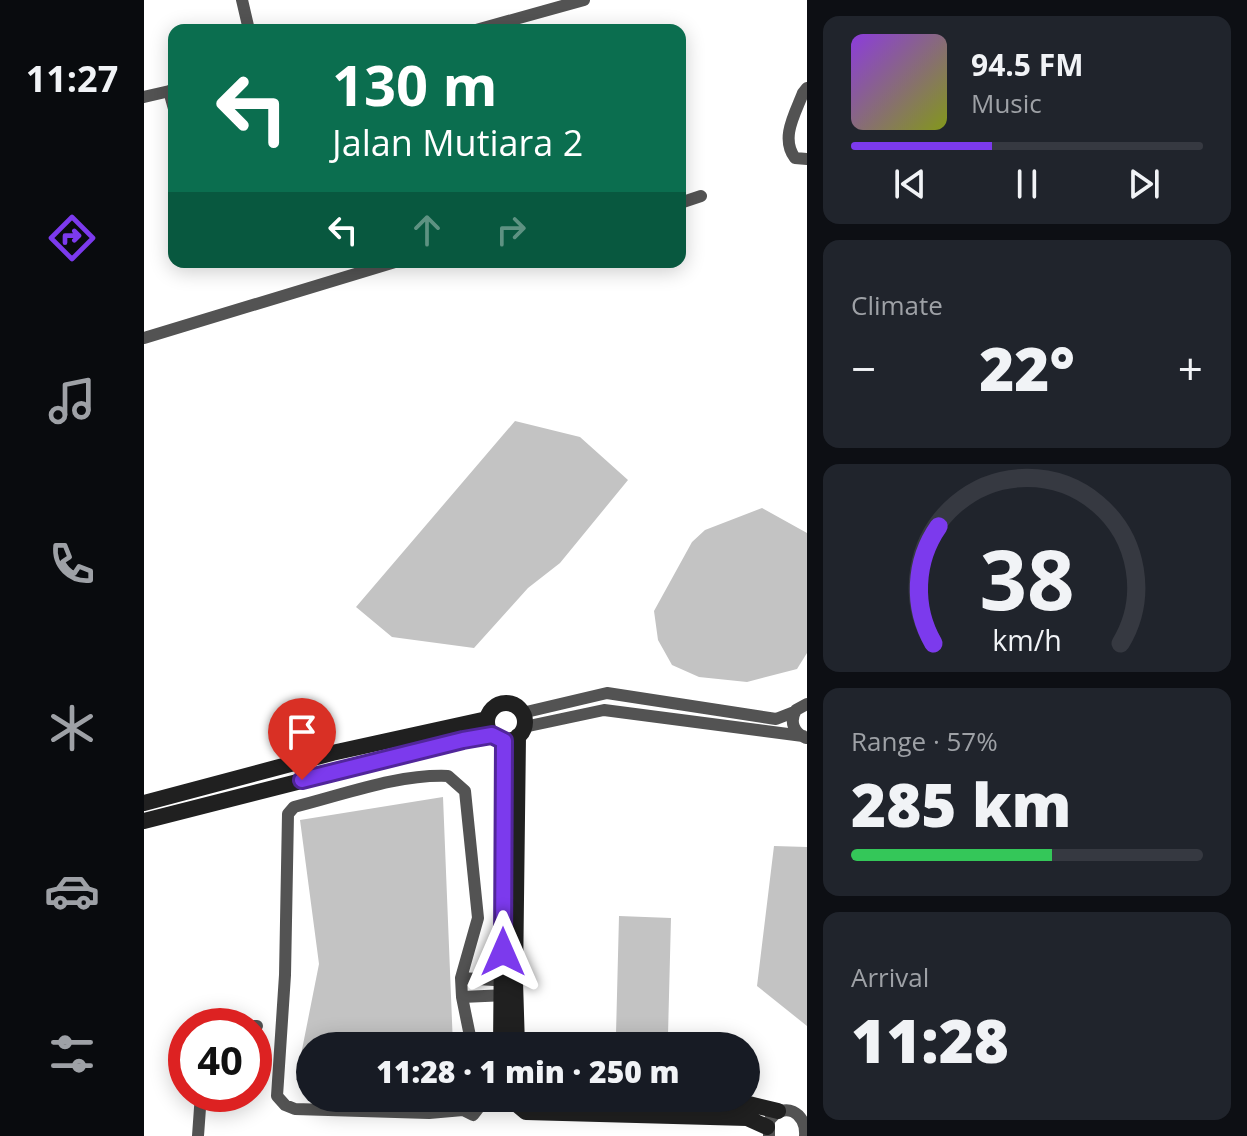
<!DOCTYPE html>
<meta charset="utf-8">
<style>
:root{--surface:#171b24;--page:#20242c;--text:#f1f3f6;--muted:#9ea1a6;--line:#363941;--accent:#7c3aed}
body{margin:0;font-family:"Open Sans",sans-serif;background:var(--page);color:var(--text);height:100vh;display:flex;flex-direction:column;font-size:30px;white-space:nowrap}
*{box-sizing:border-box;margin:0}
p{font-size:26px;color:var(--muted)}
.icon{flex:none;width:44px;height:44px;fill:none;stroke:currentColor;stroke-width:2;stroke-linecap:round;stroke-linejoin:round}
.map{position:relative;flex:1;overflow:hidden}
.details{display:flex;flex-direction:column;gap:16px;padding:16px;background:#0d0f14;width:440px}
.details>*{flex:none}
.hud{position:absolute;left:24px;top:24px;width:518px;height:244px;border-radius:16px;box-shadow:0 4px 20px #0003;background:#0b6e4f;color:#fff;overflow:hidden}
.speed{position:absolute;left:24px;top:1008px;display:flex;gap:16px;font-size:40px;font-weight:700;text-align:center}
.speed>*{display:grid;place-content:center;width:104px;height:104px;border-radius:50%;background:var(--surface);box-shadow:0 4px 20px #0003;line-height:1}
.speed .limit{border:12px solid #d22;background:#fff;color:#111}
.pin{position:absolute;display:grid;place-items:center;width:68px;height:68px;color:#fff;margin:-82px -34px;border-radius:50% 50% 50% 0;rotate:-45deg;box-shadow:0 0 8px #0007}
.pin .icon{rotate:45deg}
.me{position:absolute;width:88px;margin:-44px;rotate:0deg;stroke-linejoin:round;filter:drop-shadow(0 0 6px #0008)}
.turn{display:flex;align-items:center;gap:28px;height:168px;padding:0 32px;font-size:36px}
.turn .icon{width:104px;height:104px;stroke-width:2.5}
.turn b{display:block;font-size:56px;line-height:68px}
.lanes{display:flex;align-items:center;height:76px;padding:0 32px;background:#0003;justify-content:center;gap:40px;direction:ltr}
.lanes .off{opacity:.35}
.big{font-size:60px;font-weight:800;line-height:1.1}
.details .widget{flex:1;display:flex;flex-direction:column;justify-content:center;gap:12px;min-width:0;padding:0 28px;border-radius:16px;background:var(--page)}
.details .dial{align-items:center;gap:0}
.dial svg{height:208px;overflow:visible;fill:none;stroke:var(--line);stroke-width:7;stroke-linecap:round;text-anchor:middle}
.dial text{fill:var(--text);stroke:none}
.song{display:flex;align-items:center;gap:24px}
.cover{width:96px;height:96px;border-radius:12px;background:linear-gradient(135deg,hsl(270 70% 55%),hsl(70 70% 35%))}
.played{height:8px;border-radius:4px;background:linear-gradient(90deg,var(--accent) 40%,var(--line) 40%)}
.keys{display:flex;justify-content:space-around;direction:ltr}
.heat{display:flex;justify-content:space-between;align-items:center;font-size:44px;direction:ltr}
.charge{height:12px;border-radius:6px;background:linear-gradient(90deg,#34c759 57%,var(--line) 0)}
.trip{position:absolute;left:152px;top:1032px;width:464px;height:80px;border-radius:40px;background:var(--surface);box-shadow:0 4px 20px #0003;font-weight:800;line-height:80px;text-align:center}
main{display:flex;flex:1;min-height:0}
.tab-bar{display:flex;flex-direction:column;width:144px;justify-content:space-around;align-items:center;background:#090b0e;color:var(--muted)}
.tab-bar .icon{width:56px;height:56px}
.tab-bar .on{color:var(--accent)}
.tab-bar b{font-size:36px;color:var(--text)}
.map>svg:first-child{display:block}
.building{fill:#c3c3c3}
.lines{fill:none;stroke-linecap:round;stroke-linejoin:round}
.street{stroke:#535353;stroke-width:12}
.secondary{stroke:#202020;stroke-width:16}
.route-casing{stroke:#51269a;stroke-width:20}
.route{stroke:#7c3aed;stroke-width:14}
</style>
<main>
<nav class="tab-bar">
<b>11:27</b>
<svg class="icon on" aria-label="directions" viewBox="0 0 24 24"><path d="M12 3l9 9-9 9-9-9zM9 14v-3h6M13 9l2 2-2 2"/></svg>
<svg class="icon" aria-label="music" viewBox="0 0 24 24"><path d="M9 18V5l10-2v13"/><circle cx="6" cy="18" r="3"/><circle cx="16" cy="16" r="3"/></svg>
<svg class="icon" aria-label="phone" viewBox="0 0 24 24"><path d="M5 4h4l2 5-3 2q2 4 5 5l2-3 5 2v4C11 20 4 13 5 4z"/></svg>
<svg class="icon" aria-label="climate" viewBox="0 0 24 24"><path d="M12 3v18M4 7l16 10M4 17L20 7"/></svg>
<svg class="icon" aria-label="car" viewBox="0 0 24 24"><path d="M5 17H2v-5l4-1 3-4h7l3 4 3 1v5h-3M9 17h6M6 11h13"/><circle cx="7" cy="17" r="2"/><circle cx="17" cy="17" r="2"/></svg>
<svg class="icon" aria-label="filters" viewBox="0 0 24 24"><path d="M4 7h16M4 17h16"/><circle cx="9" cy="7" r="2"/><circle cx="15" cy="17" r="2"/></svg>
</nav>
<div class="map">
<svg width="663" height="1136" viewBox="0 0 663 1136">
<rect width="100%" height="100%" fill="#fff"/>
<path class="building" d="M371,421L436,437L484,480L416,563L384,588L330,648L248,637L212,607Z
M618,508L663,533V653L653,669L603,682L555,677L528,665L514,640L510,611L548,542L561,530Z
M299,797L309,1046H166V1080H152L175,964L156,820Z
M630,846L663,847V1026L613,986Z
M475,916L527,918L524,1035L472,1034Z"/>
<g class="lines">
<path class="street" d="M98,0L105,30
M332,30L440,0
M663,88L659,93C651,114 636,138 651,158L663,159
M25,91L30,109
M0,97L30,90
M536,203L557,196
M0,338L251,262
M378,713L463,693L632,719L650,712
M380,727L460,710L659,736
M662,738C650,733 645,722 652,710L663,704
M317,978L366,981
M318,997L363,995
M110,1026H113
M323,1098L319,1102V1110L329,1115L336,1106L331,1098
M319,1110L285,1113L151,1109L141,1105L133,1096L141,975L144,814L150,807C199,795 253,774 304,776L321,791L334,918L317,978L318,997L328,1046
M54,1136L57,1094
M625,1136V1121C639,1100 663,1112 661,1136"/>
<path class="secondary" d="M343 722a19 19 0 1 1 38 0a19 19 0 1 1-38 0Z
M0,803L188,753L343,719
M0,821L319,740L348,735
M357,1046L360,741
M373,1046L371,981L374,736
M365,1098L382,1112L603,1118L623,1127
M471,1098L605,1104L634,1111"/>
</g>
<g class="lines">
<defs>
<path id="route" d="M158,780L319,740L348,735L360,741L359,952"/>
</defs>
<use href="#route" class="route-casing"/>
<use href="#route" class="route"/>
</g>
</svg>
<div class="speed"><div class="limit">40</div></div>
<div class="pin" style="left:158px;top:780px;background:#d93025"><svg class="icon" aria-label="arrive" viewBox="0 0 24 24"><path d="M6 21V4h12l-3 4 3 4H6"/></svg></div>
<svg class="me" style="left:359px;top:952px" viewBox="-20 -20 40 40"><path d="M0-17L14 15 0 8-14 15z" fill="#7c3aed" stroke="#fff" stroke-width="4"/></svg>
<div class="trip">11:28 · 1 min · 250 m</div>
<div class="hud">
<div class="turn"><svg class="icon" aria-label="left" viewBox="0 0 24 24"><path d="M17 20v-9H6M10 6l-5 5 5 5"/></svg><div><b>130 m</b>Jalan Mutiara 2</div></div>
<div class="lanes"><svg class="icon" aria-label="left" viewBox="0 0 24 24"><path d="M17 20v-9H6M10 6l-5 5 5 5"/></svg><svg class="icon off" aria-label="ahead" viewBox="0 0 24 24"><path d="M12 20V5M6 11l6-6 6 6"/></svg><svg class="icon off" aria-label="right" viewBox="0 0 24 24"><path d="M7 20v-9h11M14 6l5 5-5 5"/></svg></div>
</div>
</div>
<section class="details">
<div class="widget">
<div class="song"><i class="cover"></i><div><b>94.5 FM</b><p>Music</p></div></div>
<div class="played"></div>
<div class="keys"><svg class="icon" aria-label="previous" viewBox="0 0 24 24"><path d="M18 5L8 12l10 7zM5 5v14"/></svg><svg class="icon" aria-label="pause" viewBox="0 0 24 24"><path d="M8 5v14M16 5v14"/></svg><svg class="icon" aria-label="next" viewBox="0 0 24 24"><path d="M6 5l10 7-10 7zM19 5v14"/></svg></div>
</div>
<div class="widget"><p>Climate</p>
<div class="heat"><a>−</a><b class="big">22°</b><a>+</a></div>
</div>
<div class="widget dial"><svg viewBox="0 0 100 80">
<path d="M14 69A42 42 0 1 1 86 69"/>
<path d="M14 69A42 42 0 0 1 16 24" stroke="#7c3aed"/>
<text x="50" y="56" font-size="32" font-weight="700">38</text>
<text x="50" y="72" font-size="11">km/h</text>
</svg></div>
<div class="widget"><p>Range · 57%</p><b class="big">285 km</b><div class="charge"></div></div>
<div class="widget"><p>Arrival</p><b class="big">11:28</b></div>
</section>
</main>
